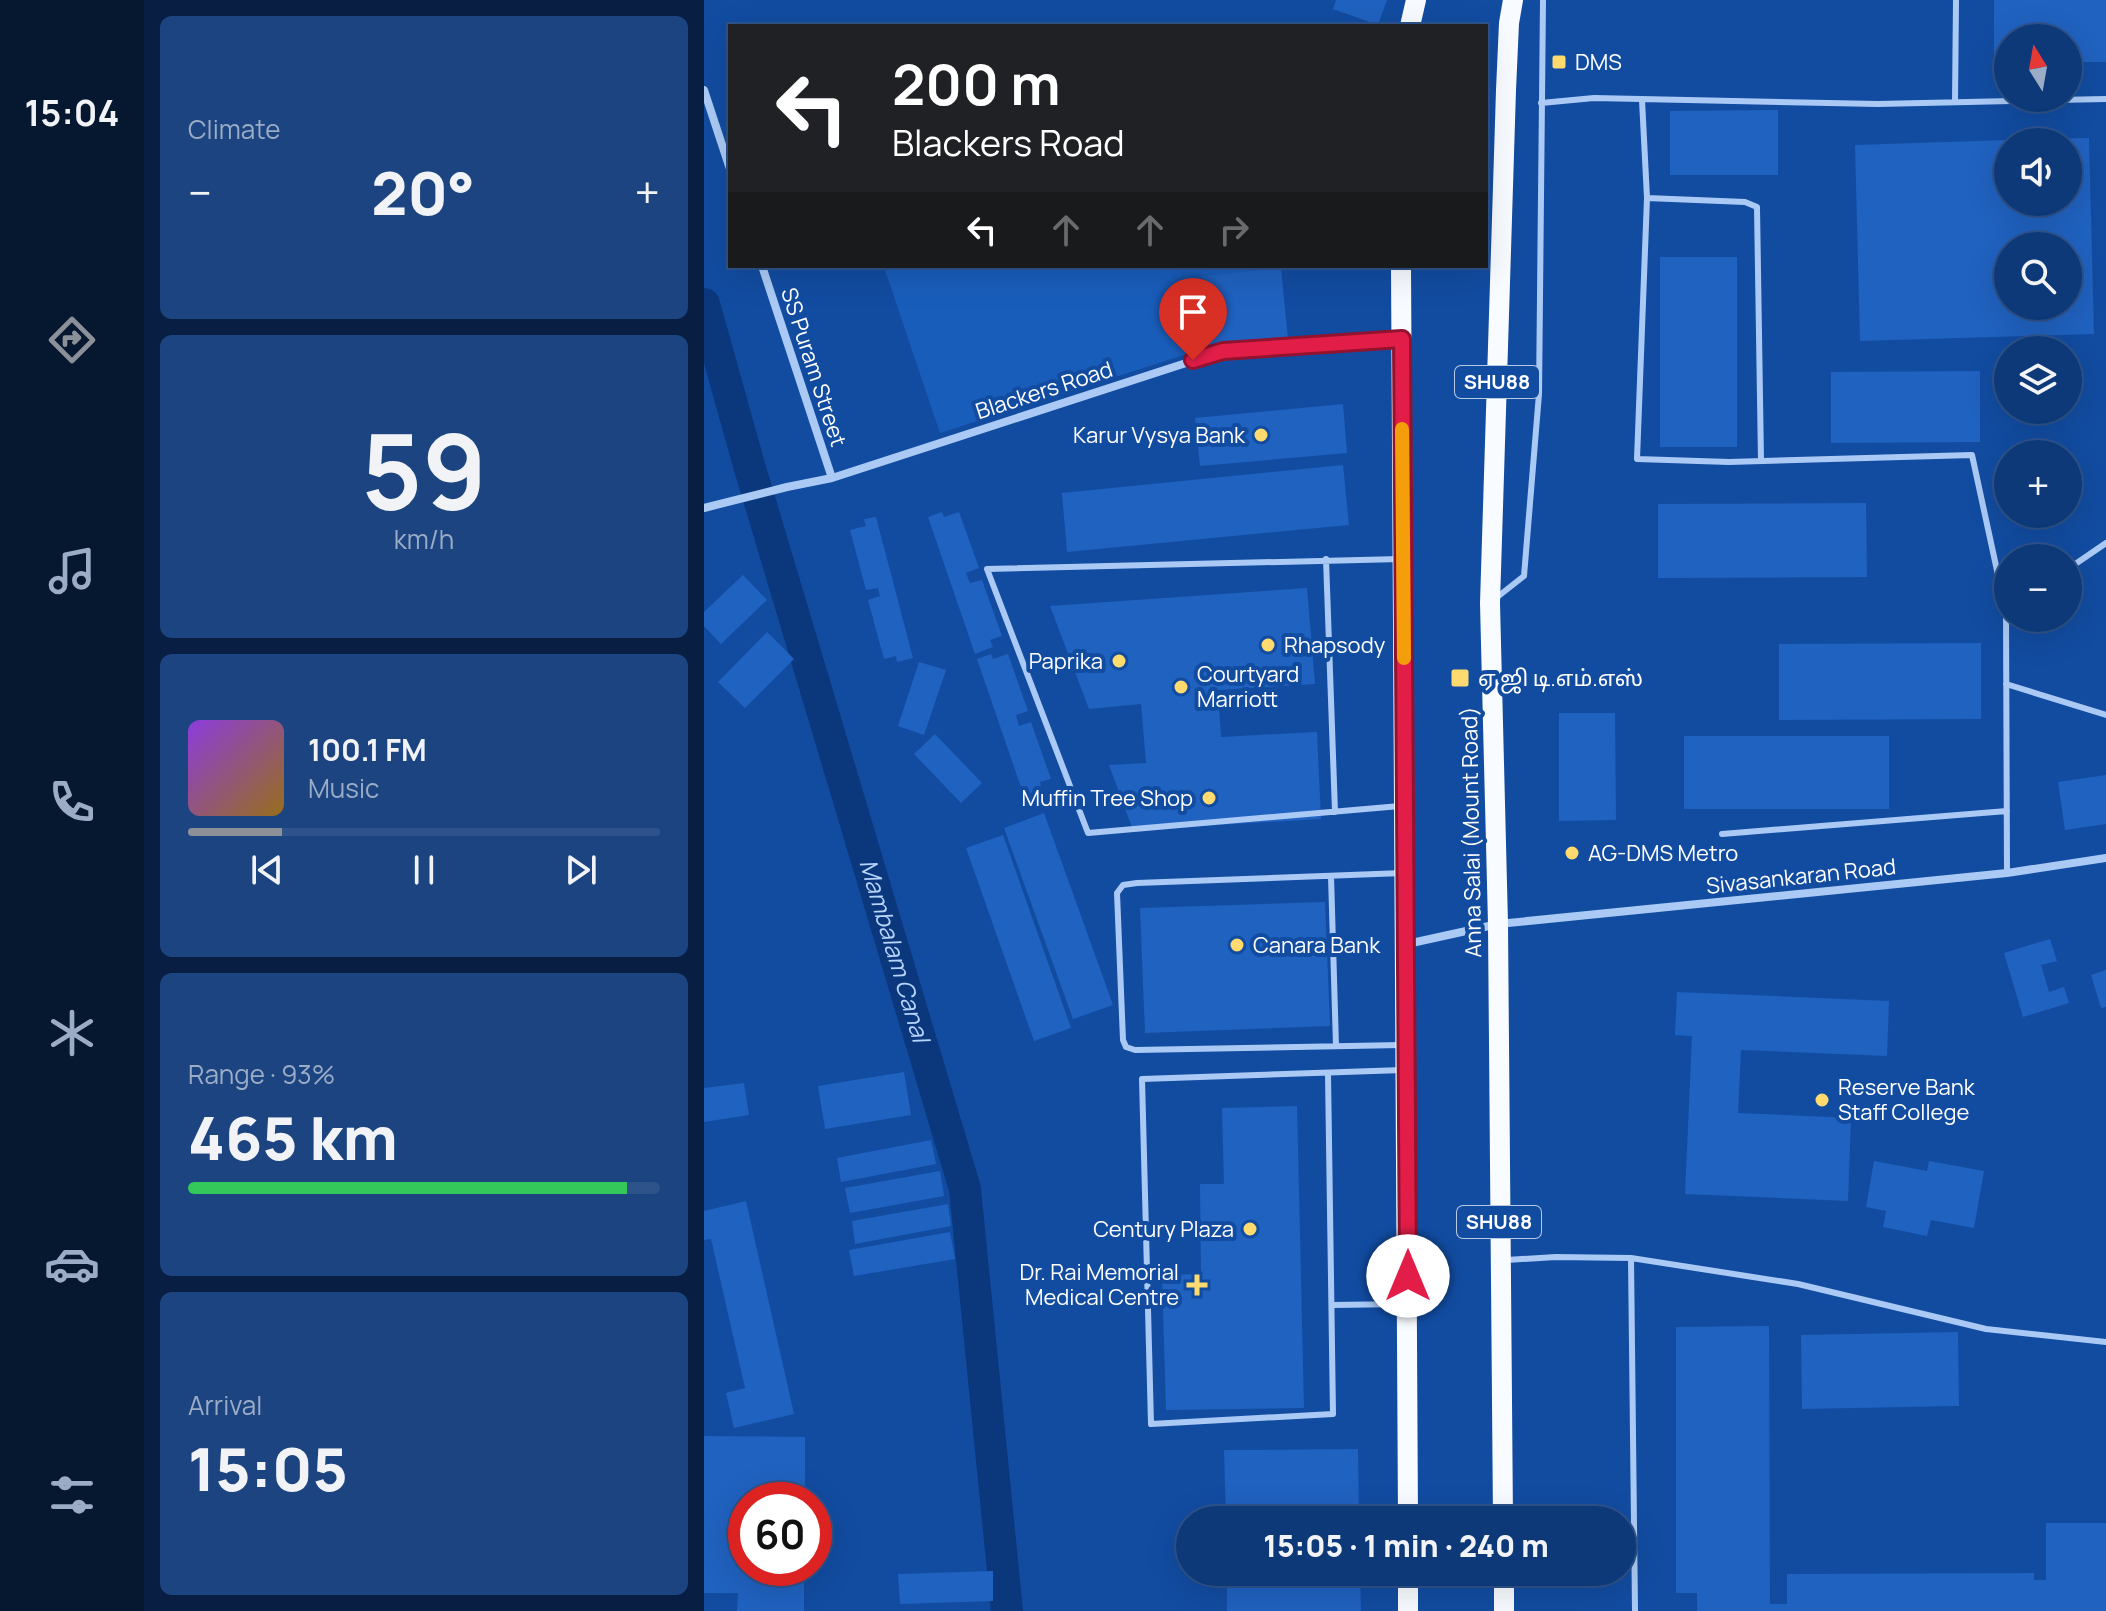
<!DOCTYPE html>
<meta charset="utf-8">
<style>
:root{--surface:#0e3979;--page:#1c4480;--text:#f1f3f6;--muted:#9bacc6;--line:#2e538a;--accent:#8c9099}
body{margin:0;font-family:Manrope,"Noto Sans Tamil",sans-serif;background:var(--page);color:var(--text);height:100vh;display:flex;flex-direction:column;font-size:30px;white-space:nowrap}
*{box-sizing:border-box;margin:0}
p{font-size:26px;color:var(--muted)}
.icon{flex:none;width:44px;height:44px;fill:none;stroke:currentColor;stroke-width:2;stroke-linecap:round;stroke-linejoin:round}
.map{position:relative;flex:1;overflow:hidden}
.panel{display:flex;flex-direction:column;gap:16px;padding:16px;background:#081f43;width:560px}
.panel>*{flex:none}
.guide{position:absolute;left:24px;top:24px;width:760px;height:244px;border-radius:0px;box-shadow:0 8px 32px #0002,0 0 0 2px var(--line);background:#202124;color:#fff;overflow:hidden}
.needle{width:52px;rotate:349deg}
.fabs{position:absolute;left:1290px;top:24px;display:grid;gap:16px}
.fabs a{display:grid;place-items:center;width:88px;height:88px;border-radius:50%;background:var(--surface);box-shadow:0 8px 32px #0002,0 0 0 2px var(--line);font-size:40px}
.speed{position:absolute;left:24px;top:1482px;display:flex;gap:16px;font-size:40px;font-weight:700;text-align:center}
.speed>*{display:grid;place-content:center;width:104px;height:104px;border-radius:50%;background:var(--surface);box-shadow:0 8px 32px #0002,0 0 0 2px var(--line);line-height:1}
.speed .limit{border:12px solid #d22;background:#fff;color:#111}
.pin{position:absolute;display:grid;place-items:center;width:68px;height:68px;color:#fff;margin:-82px -34px;border-radius:50% 50% 50% 0;rotate:-45deg;box-shadow:0 0 8px #0007}
.pin .icon{rotate:45deg}
.me{position:absolute;width:88px;margin:-44px;rotate:0deg;stroke-linejoin:round;filter:drop-shadow(0 0 6px #0008)}
.turn{display:flex;align-items:center;gap:28px;height:168px;padding:0 32px;font-size:36px}
.turn .icon{width:104px;height:104px;stroke-width:2.5}
.turn b{display:block;font-size:56px;line-height:68px}
.lanes{display:flex;align-items:center;height:76px;padding:0 32px;background:#0003;justify-content:center;gap:40px;direction:ltr}
.lanes .off{opacity:.35}
.big{font-size:60px;font-weight:800;line-height:1.1}
.panel .card{flex:1;display:flex;flex-direction:column;justify-content:center;gap:12px;min-width:0;padding:0 28px;border-radius:12px;background:var(--page)}
.panel .dial{align-items:center;gap:0}
.dial b{font-size:104px;line-height:1}
.song{display:flex;align-items:center;gap:24px}
.cover{width:96px;height:96px;border-radius:12px;background:linear-gradient(135deg,hsl(270 70% 55%),hsl(40 70% 35%))}
.played{height:8px;border-radius:4px;background:linear-gradient(90deg,var(--accent) 20%,var(--line) 20%)}
.keys{display:flex;justify-content:space-around;direction:ltr}
.heat{display:flex;justify-content:space-between;align-items:center;font-size:44px;direction:ltr}
.charge{height:12px;border-radius:6px;background:linear-gradient(90deg,#34c759 93%,var(--line) 0)}
.trip{position:absolute;left:472px;top:1506px;width:460px;height:80px;border-radius:40px;background:var(--surface);box-shadow:0 8px 32px #0002,0 0 0 2px var(--line);font-weight:800;line-height:80px;text-align:center}
main{display:flex;flex:1;min-height:0}
.dock{display:flex;flex-direction:column;width:144px;justify-content:space-around;align-items:center;background:#061730;color:var(--muted)}
.dock .icon{width:56px;height:56px}
.dock .on{color:var(--accent)}
.dock b{font-size:36px;color:var(--text)}
.map>svg:first-child{display:block}
.green{fill:#195dbb}
.lines{fill:none;stroke-linecap:round;stroke-linejoin:round}
.canal{stroke:#0b387d;stroke-width:32}
.building{fill:#2062c0;fill-rule:evenodd}
.service{stroke:#aacaf5;stroke-width:6}
.minor{stroke:#aacaf5;stroke-width:8}
.primary{stroke:#f8fbff;stroke-width:20}
.route-casing{stroke:#92132f;stroke-width:20}
.route{stroke:#e11d48;stroke-width:14}
.slow{stroke:#f59e0b;stroke-width:14}
.poi-dot{fill:#ffda6e;stroke:#124ca1;stroke-width:3}
.labels{text-anchor:middle;stroke-width:8;stroke-linejoin:round;paint-order:stroke}
.shield{fill:#124ca1;stroke:#b8c9e3;stroke-width:2}
.shield-label{font-size:20px;font-weight:bold;fill:#fff}
.poi-label{font-size:22px;fill:#fff;stroke:#124ca1;text-anchor:start}
.street-label{font-size:22px;fill:#fff;stroke:#124ca1}
.water-label{font-size:24px;font-style:italic;fill:#b7d4fb;stroke:#124ca1}
</style>
<main>
<nav class="dock">
<b>15:04</b>
<svg class="icon on" aria-label="directions" viewBox="0 0 24 24"><path d="M12 3l9 9-9 9-9-9zM9 14v-3h6M13 9l2 2-2 2"/></svg>
<svg class="icon" aria-label="music" viewBox="0 0 24 24"><path d="M9 18V5l10-2v13"/><circle cx="6" cy="18" r="3"/><circle cx="16" cy="16" r="3"/></svg>
<svg class="icon" aria-label="phone" viewBox="0 0 24 24"><path d="M5 4h4l2 5-3 2q2 4 5 5l2-3 5 2v4C11 20 4 13 5 4z"/></svg>
<svg class="icon" aria-label="climate" viewBox="0 0 24 24"><path d="M12 3v18M4 7l16 10M4 17L20 7"/></svg>
<svg class="icon" aria-label="car" viewBox="0 0 24 24"><path d="M5 17H2v-5l4-1 3-4h7l3 4 3 1v5h-3M9 17h6M6 11h13"/><circle cx="7" cy="17" r="2"/><circle cx="17" cy="17" r="2"/></svg>
<svg class="icon" aria-label="filters" viewBox="0 0 24 24"><path d="M4 7h16M4 17h16"/><circle cx="9" cy="7" r="2"/><circle cx="15" cy="17" r="2"/></svg>
</nav>
<section class="panel">
<div class="card"><p>Climate</p>
<div class="heat"><a>−</a><b class="big">20°</b><a>+</a></div>
</div>
<div class="card dial"><b>59</b><p>km/h</p></div>
<div class="card">
<div class="song"><i class="cover"></i><div><b>100.1 FM</b><p>Music</p></div></div>
<div class="played"></div>
<div class="keys"><svg class="icon" aria-label="previous" viewBox="0 0 24 24"><path d="M18 5L8 12l10 7zM5 5v14"/></svg><svg class="icon" aria-label="pause" viewBox="0 0 24 24"><path d="M8 5v14M16 5v14"/></svg><svg class="icon" aria-label="next" viewBox="0 0 24 24"><path d="M6 5l10 7-10 7zM19 5v14"/></svg></div>
</div>
<div class="card"><p>Range · 93%</p><b class="big">465 km</b><div class="charge"></div></div>
<div class="card"><p>Arrival</p><b class="big">15:05</b></div>
</section>
<div class="map">
<svg width="1402" height="1611" viewBox="0 0 1402 1611">
<rect width="100%" height="100%" fill="#124ca1"/>
<path class="green" d="M199,266H576L577,268L505,347L236,433L181,270Z"/>
<g class="lines">
<path class="canal" id="s1" d="M0,304L45,465L261,1189L303,1611"/>
</g>
<path class="building" d="M632,0H683L674,25L629,9Z
M1290,0H1402V62H1364V38H1304V62H1290Z
M1074,110V175H966V111Z
M1385,138L1390,334L1156,341L1151,145L1304,140V202H1364V142H1329V139ZM1304,246H1364V306H1304Z
M956,257H1033V447H956Z
M577,268L584,339L505,347L498,276Z
M1276,371V442L1127,443V372Z
M639,404L643,453L496,466L491,418Z
M639,465L645,525L363,552L358,493Z
M1162,503L1163,577L954,578V504Z
M238,512L240,517L255,512L275,568L262,573L266,583L278,580L298,636L286,640L289,647L271,654L224,517Z
M172,517L209,658L193,662L192,656L180,659L164,600L176,596L174,588L162,590L146,530L162,526L160,519Z
M39,575L63,600L17,644L0,626V612Z
M603,588L611,684L514,690L517,737L613,732L617,819L429,830L405,765L442,763L437,704L385,709L346,606Z
M63,632L90,659L41,708L14,682Z
M1277,643V719L1075,720V644Z
M287,654L289,659L304,654L324,711L312,715L315,726L327,722L347,779L336,782L338,790L320,796L273,659Z
M215,662L242,670L220,735L194,726Z
M855,713H911L912,820L855,821Z
M231,734L278,783L257,803L210,754Z
M980,736H1185V809H980Z
M1402,775V824L1361,830L1354,782Z
M340,813L409,1005L369,1019L300,828Z
M299,835L367,1028L330,1041L262,848Z
M621,902L626,1026L441,1033L436,908Z
M1346,939L1353,961L1337,965L1345,992L1360,987L1365,1003L1319,1017L1300,953Z
M1402,970V1007L1397,1008L1387,975Z
M973,992L1185,1001L1183,1056L1037,1050L1034,1113L1147,1118L1144,1201L981,1194L988,1036L971,1035Z
M200,1072L207,1115L121,1129L114,1086Z
M40,1083L45,1115L0,1122V1088Z
M593,1106L600,1408L462,1410L458,1275L497,1274L496,1184H520L518,1108Z
M227,1140L232,1164L137,1182L133,1158Z
M1170,1161L1223,1171L1225,1161L1280,1171L1270,1228L1227,1220L1223,1236L1179,1227L1182,1211L1162,1207Z
M236,1171L240,1196L146,1213L141,1188Z
M42,1201L90,1414L30,1428L22,1393L41,1388L7,1239L0,1240V1211Z
M244,1204L247,1226L151,1244L148,1221Z
M246,1232L251,1259L150,1276L145,1250Z
M1065,1326L1066,1604H1083V1574L1330,1573V1580H1342V1523H1402V1611H993V1593H972V1327Z
M1254,1332L1255,1406L1098,1409L1097,1335Z
M0,1436L101,1437V1500H42V1568H100V1611H33L34,1593H0Z
M654,1449L655,1520H522L520,1450Z
M289,1571V1601L196,1604L194,1574Z
M523,1572H656L657,1611H523Z"/>
<g class="lines">
<path class="service" d="M938,100L943,198L1041,202L1053,207L1057,461
M1251,102L1252,0
M837,103L890,98L1174,104L1402,99
M943,198L933,459L1025,462L1268,455L1302,612L1303,873
M622,559L631,812
M696,559L283,569L384,833L696,806
M1364,569L1402,543
M792,598L820,576L835,394L839,0
M1302,684L1402,715
M1018,834L1303,811
M627,876L632,1046
M697,1045L431,1050L422,1047L419,1040L413,893L419,885L433,883L699,873
M624,1074L629,1414L447,1424L438,1079L699,1070
M927,1258L931,1611
M802,1260L852,1257L927,1258L1094,1284L1282,1329L1402,1342
M628,1305L701,1304"/>
<path class="minor" d="M0,90L26,169
M58,266L128,478
M0,508L83,487L128,478L519,351L695,339
M703,944L794,924L1303,873L1402,858"/>
<path class="primary" d="M706,26L712,0
M697,266L704,1520
M799,1520L794,924L786,603L802,90L805,23L809,0
M704,1572V1611
M800,1572V1611"/>
</g>
<g class="lines">
<defs>
<path id="route" d="M489,360L519,351L698,339L704,1276"/>
</defs>
<use href="#route" class="route-casing"/>
<use href="#route" class="route"/>
<path class="slow" d="M698,429L700,658"/>
</g>
<g class="poi-dot">
<rect x="847" y="54" width="16" height="16" rx="4"/>
<circle cx="557" cy="435" r="8"/>
<circle cx="564" cy="645" r="8"/>
<circle cx="415" cy="661" r="8"/>
<rect x="746" y="668" width="20" height="20" rx="4"/>
<circle cx="477" cy="687" r="8"/>
<circle cx="505" cy="798" r="8"/>
<circle cx="868" cy="853" r="8"/>
<circle cx="533" cy="945" r="8"/>
<circle cx="1118" cy="1100" r="8"/>
<circle cx="546" cy="1229" r="8"/>
<path d="M489 1273h8v8h8v8h-8v8h-8v-8h-8v-8h8z"/>
</g>
<g class="labels">
<g class="shield">
<rect x="751" y="366" width="84" height="32" rx="6"/>
<rect x="753" y="1206" width="84" height="32" rx="6"/>
</g>
<g class="shield-label">
<text x="793" y="389">SHU88</text>
<text x="795" y="1229">SHU88</text>
</g>
<g class="poi-label">
<text x="871" y="70">DMS</text>
<text x="541" y="443" text-anchor="end">Karur Vysya Bank</text>
<text x="580" y="653">Rhapsody</text>
<text x="399" y="669" text-anchor="end">Paprika</text>
<text x="493" y="682">Courtyard<tspan x="493" dy="25">Marriott</tspan></text>
<text x="774" y="686">ஏ ஜி டி.எம்.எஸ்</text>
<text x="489" y="806" text-anchor="end">Muffin Tree Shop</text>
<text x="884" y="861">AG-DMS Metro</text>
<text x="549" y="953">Canara Bank</text>
<text x="1134" y="1095">Reserve Bank<tspan x="1134" dy="25">Staff College</tspan></text>
<text x="530" y="1237" text-anchor="end">Century Plaza</text>
<text x="475" y="1280" text-anchor="end">Dr. Rai Memorial<tspan x="475" dy="25">Medical Centre</tspan></text>
</g>
<g class="street-label">
<text transform="translate(110 367) rotate(72)" y="8">SS Puram Street</text>
<text transform="translate(340 390) rotate(-18)" y="8">Blackers Road</text>
<text transform="translate(767 832) rotate(-91)" y="8">Anna Salai (Mount Road)</text>
<text transform="translate(1097 876) rotate(-6)" y="8">Sivasankaran Road</text>
</g>
<g class="water-label">
<text dy="8" stroke="none"><textPath href="#s1" startOffset="674">Mambalam Canal</textPath></text>
</g>
</g>
</svg>
<div class="fabs">
<a><svg class="needle" viewBox="-14 -14 28 28"><path d="M0-13l5 13h-10z" fill="#e53935"/><path d="M0 13l5-13h-10z" fill="#9bacc6"/></svg></a>
<a><svg class="icon" aria-label="sound" viewBox="0 0 24 24"><path d="M4 9h4l5-4v14l-5-4H4zM17 9q2 3 0 6"/></svg></a>
<a><svg class="icon" aria-label="search" viewBox="0 0 24 24"><circle cx="10" cy="10" r="6"/><path d="M15 15l6 6"/></svg></a>
<a><svg class="icon" aria-label="layers" viewBox="0 0 24 24"><path d="M12 4l9 5-9 5-9-5zM3 14l9 5 9-5"/></svg></a>
<a>+</a>
<a>−</a>
</div>
<div class="speed"><div class="limit">60</div></div>
<div class="pin" style="left:489px;top:360px;background:#d93025"><svg class="icon" aria-label="arrive" viewBox="0 0 24 24"><path d="M6 21V4h12l-3 4 3 4H6"/></svg></div>
<svg class="me" style="left:704px;top:1276px" viewBox="-20 -20 40 40"><circle r="19" fill="#fff"/><path d="M0-13L10 11 0 6-10 11z" fill="#e11d48"/></svg>
<div class="trip">15:05 · 1 min · 240 m</div>
<div class="guide">
<div class="turn"><svg class="icon" aria-label="left" viewBox="0 0 24 24"><path d="M17 20v-9H6M10 6l-5 5 5 5"/></svg><div><b>200 m</b>Blackers Road</div></div>
<div class="lanes"><svg class="icon" aria-label="left" viewBox="0 0 24 24"><path d="M17 20v-9H6M10 6l-5 5 5 5"/></svg><svg class="icon off" aria-label="ahead" viewBox="0 0 24 24"><path d="M12 20V5M6 11l6-6 6 6"/></svg><svg class="icon off" aria-label="ahead" viewBox="0 0 24 24"><path d="M12 20V5M6 11l6-6 6 6"/></svg><svg class="icon off" aria-label="right" viewBox="0 0 24 24"><path d="M7 20v-9h11M14 6l5 5-5 5"/></svg></div>
</div>
</div>
</main>
